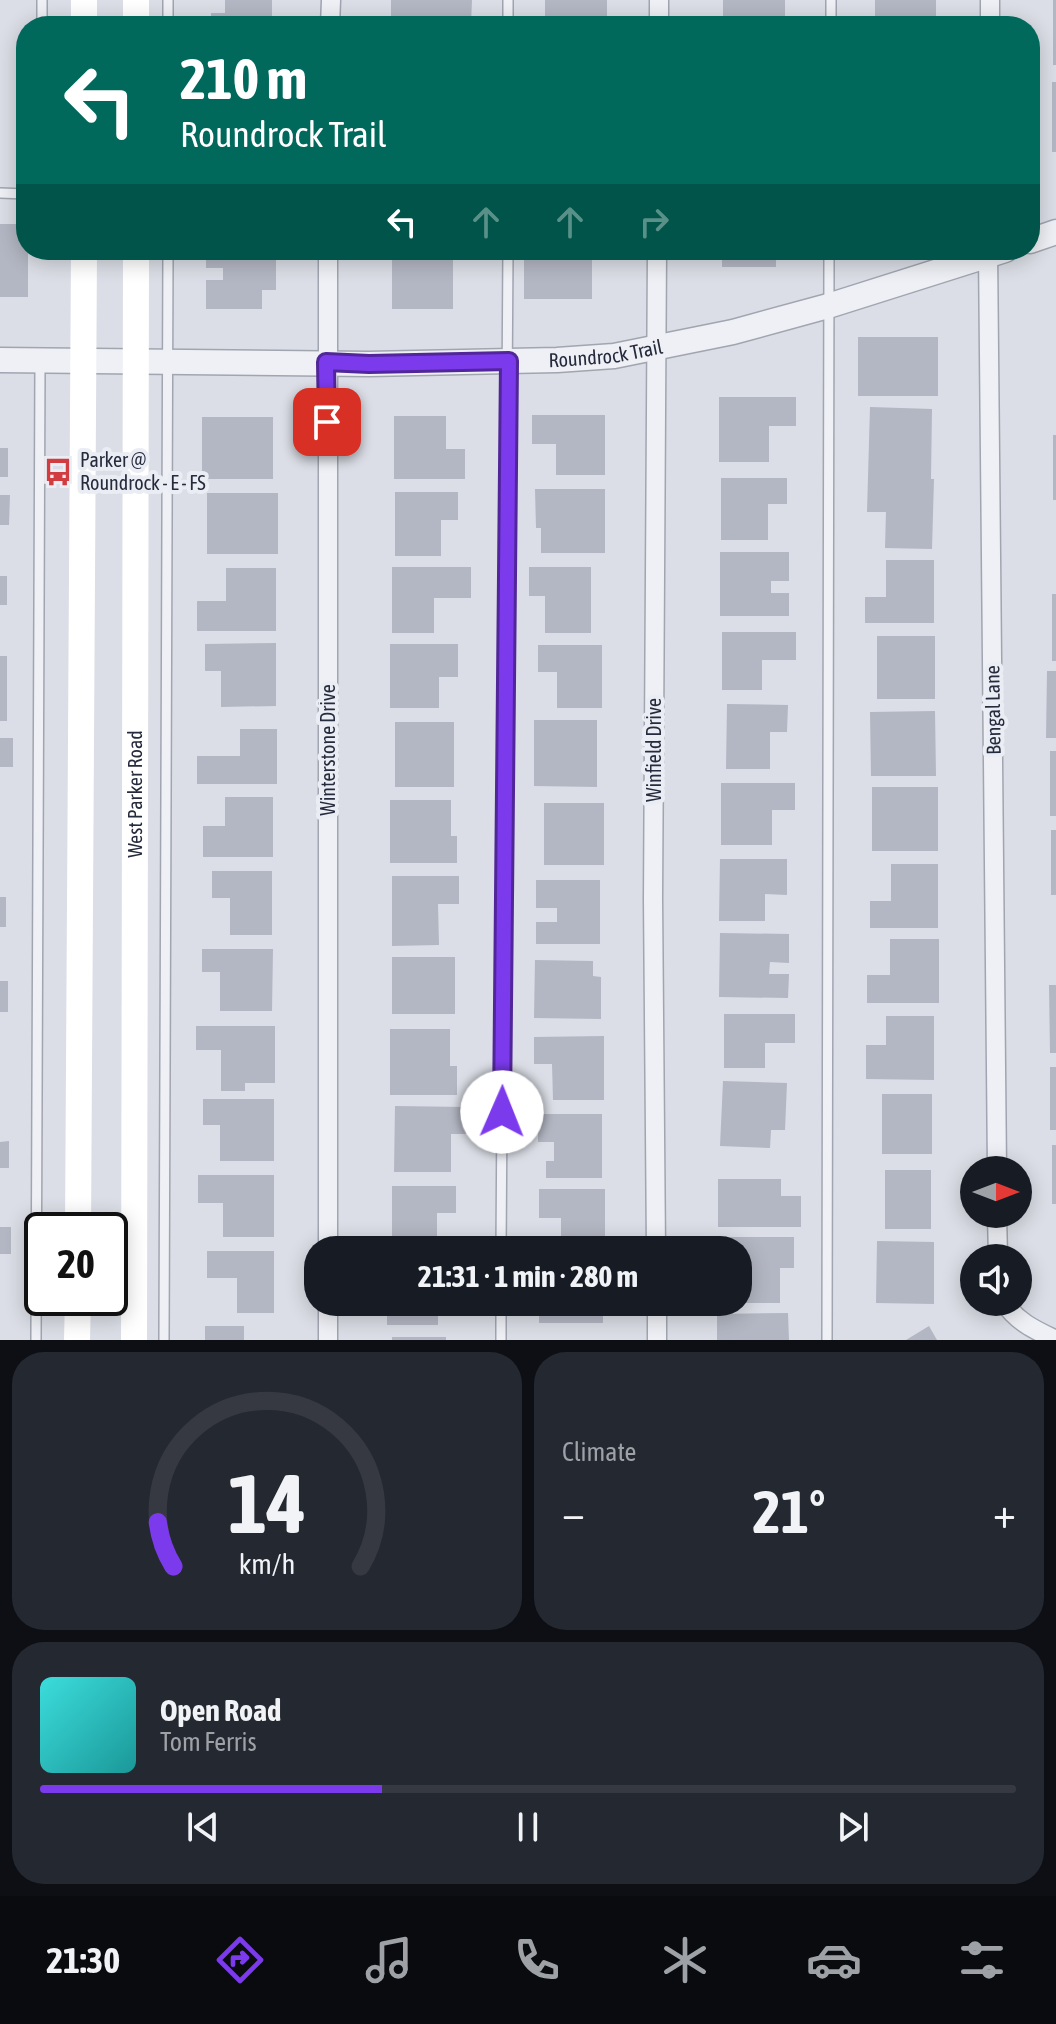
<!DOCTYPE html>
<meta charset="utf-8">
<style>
:root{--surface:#171b24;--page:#242831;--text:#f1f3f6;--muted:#9ea1a6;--line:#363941;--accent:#7c3aed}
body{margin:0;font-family:"Asap Condensed",sans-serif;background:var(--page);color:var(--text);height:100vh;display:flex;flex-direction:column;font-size:30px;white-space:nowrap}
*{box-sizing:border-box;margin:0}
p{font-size:26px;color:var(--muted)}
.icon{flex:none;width:44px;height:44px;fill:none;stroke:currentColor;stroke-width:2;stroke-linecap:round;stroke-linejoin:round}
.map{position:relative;height:1340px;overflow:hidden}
.panel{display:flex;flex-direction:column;gap:12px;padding:12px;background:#0d0f14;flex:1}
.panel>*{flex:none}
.guide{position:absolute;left:16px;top:16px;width:1024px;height:244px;border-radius:32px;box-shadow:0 4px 20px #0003;background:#00695c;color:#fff;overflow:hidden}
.needle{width:52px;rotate:90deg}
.tools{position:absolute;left:960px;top:1156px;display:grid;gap:16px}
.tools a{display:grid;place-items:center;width:72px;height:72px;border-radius:50%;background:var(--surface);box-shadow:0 4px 20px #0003;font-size:40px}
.speed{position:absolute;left:24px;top:1212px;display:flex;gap:16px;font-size:40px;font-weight:700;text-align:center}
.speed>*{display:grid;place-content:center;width:104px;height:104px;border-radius:50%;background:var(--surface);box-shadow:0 4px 20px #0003;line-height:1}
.speed .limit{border:4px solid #111;border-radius:12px;background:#fff;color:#111}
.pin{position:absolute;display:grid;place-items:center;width:68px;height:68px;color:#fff;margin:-34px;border-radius:16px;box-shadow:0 4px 12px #0006}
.me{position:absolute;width:88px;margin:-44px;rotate:1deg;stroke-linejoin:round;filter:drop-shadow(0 0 6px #0008)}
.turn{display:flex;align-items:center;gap:28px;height:168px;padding:0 32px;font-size:36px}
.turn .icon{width:104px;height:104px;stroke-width:2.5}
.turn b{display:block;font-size:56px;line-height:68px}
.lanes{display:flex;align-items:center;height:76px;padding:0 32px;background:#0003;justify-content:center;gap:40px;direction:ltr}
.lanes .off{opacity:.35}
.big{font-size:60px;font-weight:700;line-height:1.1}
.panel .tile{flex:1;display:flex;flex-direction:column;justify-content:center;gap:12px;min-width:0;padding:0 28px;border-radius:32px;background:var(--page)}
.panel .dial{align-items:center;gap:0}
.dial svg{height:208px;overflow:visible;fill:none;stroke:var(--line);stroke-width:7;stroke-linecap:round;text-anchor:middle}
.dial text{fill:var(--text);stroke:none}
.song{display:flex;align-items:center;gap:24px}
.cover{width:96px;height:96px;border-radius:12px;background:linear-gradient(135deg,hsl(180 70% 55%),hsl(180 70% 35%))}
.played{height:8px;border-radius:4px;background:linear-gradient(90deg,var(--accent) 35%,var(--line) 35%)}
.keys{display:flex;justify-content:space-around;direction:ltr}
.heat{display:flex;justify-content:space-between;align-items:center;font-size:44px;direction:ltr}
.panel .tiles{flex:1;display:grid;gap:12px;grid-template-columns:1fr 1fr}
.tile:last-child{grid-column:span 2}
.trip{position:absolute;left:304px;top:1236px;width:448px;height:80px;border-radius:32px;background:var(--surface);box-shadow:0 4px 20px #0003;font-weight:700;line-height:80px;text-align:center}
.menu{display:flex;height:128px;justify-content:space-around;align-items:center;background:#090b0e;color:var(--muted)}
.menu .icon{width:56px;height:56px}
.menu .current{color:var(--accent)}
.menu b{font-size:36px;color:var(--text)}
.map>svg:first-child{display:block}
.building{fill:#b3b7c3}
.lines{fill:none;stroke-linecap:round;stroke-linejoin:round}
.service-casing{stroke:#a1a5b0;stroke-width:12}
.minor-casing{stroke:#a1a5b0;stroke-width:21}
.tertiary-casing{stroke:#a1a5b0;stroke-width:27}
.service{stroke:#eef0f5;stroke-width:9}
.minor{stroke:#eef0f5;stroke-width:18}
.tertiary{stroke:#eef0f5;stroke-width:24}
.secondary{stroke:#fff;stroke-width:26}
.route-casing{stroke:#51269a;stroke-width:20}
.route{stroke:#7c3aed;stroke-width:14}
.labels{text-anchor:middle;stroke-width:8;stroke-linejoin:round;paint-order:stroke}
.street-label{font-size:20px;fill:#252b3c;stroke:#ebedf4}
.poi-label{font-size:20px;fill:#252b3c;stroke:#ebedf4;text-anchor:start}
</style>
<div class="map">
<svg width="1056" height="1340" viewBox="0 0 1056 1340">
<rect width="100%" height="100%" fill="#dbdee6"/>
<path class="building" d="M225,0H272V26H211V13H225Z
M391,0H472L471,25L391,26Z
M545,0H607V26H554V18H545Z
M723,0H785V19H723Z
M875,0H936V26H875Z
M1053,0H1056V65H1053Z
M1052,82H1056V152H1052Z
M0,224H26V250H28V297H0Z
M206,250H276V290H262V309H206V280H223V268H206Z
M392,250H453V309H392Z
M524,250H592V299H524Z
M722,250H776V267H722Z
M858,337H938V396H858Z
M719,397H796V426H769V462H719Z
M870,407L932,409L931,479H934L932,549L885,548L886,512H867Z
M532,415H605V475H556V444H532Z
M394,416H446V449H465V479H394Z
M202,417H273V479H202Z
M1053,435H1056V500H1053Z
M0,448H8V477H0Z
M721,478H787V504H768V540H721Z
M535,489H605V553H541V528H536Z
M395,492H458V520H441V556H395Z
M207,493H278V554H207Z
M0,495H10L9,525H0Z
M720,552H789V581H771V593H789V616H720Z
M886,560H934V623H865V597H886Z
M392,567H471V598H434V633H392Z
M529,567H591V633H545V596H529Z
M226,568H276V631H197V601H226Z
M0,576H7V605H0Z
M1052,594H1056V661H1052Z
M722,632H796V660H762V690H722Z
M877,636H935V699H877Z
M276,643V706L221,707V671H205V644Z
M390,644H458V677H439V708H390Z
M538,645H602V708H557V672H538Z
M0,656H7V721H0Z
M1047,671H1056V738H1046Z
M727,704L788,705L787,732H770V769H726Z
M935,711L936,776H871L870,712Z
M534,720H597V787L534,786Z
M395,722H454V787H395Z
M240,729H277V784H197V756H240Z
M0,738H13V767H0Z
M1050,751H1056V816H1050Z
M721,783H795V810H772V845H721Z
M872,787H938V851H872Z
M225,797H273V857H203V826H225Z
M390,800H451V836H457V863H390Z
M544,803H604V865H544Z
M1051,830H1056V895H1051Z
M720,859H787V895L765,894V921H719Z
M891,864H938V928H870V901H891Z
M212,871H272V935H230V898H212Z
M392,876H459V904H438L439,945L392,946Z
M536,880H600V944H536V922H557V908H536Z
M0,897H6V927H0Z
M720,933L789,934V963L770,962L769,974H789L788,998L719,997Z
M890,939H939V1003H867V975H890Z
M202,949H273L272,1011H220V972H202Z
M392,957H455V1014H392Z
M535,960L593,961V976L601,977V1019L534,1018Z
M0,981H8V1012H0Z
M1049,985H1056V1053H1050Z
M724,1014H795V1043H765V1068H724Z
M886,1016H934V1080L866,1079V1045H886Z
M196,1026H275V1083H245V1091H221V1050H196Z
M390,1029H450V1066H457V1095H390Z
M604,1036V1100H553L552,1064H534V1037Z
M1050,1067H1056V1130H1050Z
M723,1081L787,1083L785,1130H771L770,1148L720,1146Z
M882,1094H932V1154H882Z
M203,1099H274V1161H220V1125H203Z
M395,1106L466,1107V1134H451V1172H394Z
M538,1114H602V1178H546V1161H554V1142H538Z
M9,1141V1168H0V1142Z
M1052,1145H1056V1204H1052Z
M885,1170H931V1229H885Z
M198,1175H274V1237H223V1203H198Z
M718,1179H781V1196H801V1227H718Z
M392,1186H456V1213H437V1249H392Z
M539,1189H605V1250H561V1218H539Z
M0,1227H11V1254H0Z
M718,1237H794V1268H780V1303H738V1250H718Z
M877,1241L934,1242V1304L876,1303Z
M207,1251H274V1313H237V1278H207Z
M387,1302H438V1325H387Z
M539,1302H603V1323H539Z
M788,1313L789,1340H717V1314Z
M205,1326H244V1340H205Z
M929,1326L937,1340H906Z
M392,1337H446V1340H392Z"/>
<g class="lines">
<defs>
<path id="service" d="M42,26V0
M168,26V0
M508,26V0
M831,26V0
M0,193L26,194
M501,1250L508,250
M501,1302V1340
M36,1340L40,363
M164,1340L168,250
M827,1340L829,250"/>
<path id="minor" d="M330,26L331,0
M659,26V0
M990,26V0
M328,250V1250
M988,250L997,1170
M997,1214L998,1258
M656,1250L653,899L657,250
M328,1302V1340
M657,1302V1340
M1004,1302C1017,1322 1035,1330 1056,1340"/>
<g id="tertiary">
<path d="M1030,241L1056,232"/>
<path id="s1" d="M0,360L369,364L557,360L614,356L733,332L828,306L1005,250"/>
</g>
</defs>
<use href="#service" class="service-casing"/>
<use href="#minor" class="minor-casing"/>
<use href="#tertiary" class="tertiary-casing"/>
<use href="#service" class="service"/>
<use href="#minor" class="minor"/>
<use href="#tertiary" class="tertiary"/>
<g class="secondary">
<path d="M84,26V0"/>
<path d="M136,26V0"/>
<path d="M78,1230L84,250"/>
<path d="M77,1340L78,1298"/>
<path id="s2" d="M134,1340L136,250"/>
</g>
</g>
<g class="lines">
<defs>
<path id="route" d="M327,422L326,362L369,364L509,361L502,1112"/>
</defs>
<use href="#route" class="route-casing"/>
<use href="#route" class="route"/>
</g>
<defs>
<symbol id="bus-bare" viewBox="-9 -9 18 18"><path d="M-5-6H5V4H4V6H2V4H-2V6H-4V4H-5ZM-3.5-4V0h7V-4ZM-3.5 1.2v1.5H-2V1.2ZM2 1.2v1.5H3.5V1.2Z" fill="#d03c3f" stroke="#ebedf4" stroke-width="2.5" paint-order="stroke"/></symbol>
</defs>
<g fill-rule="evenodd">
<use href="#bus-bare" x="38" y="452" width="40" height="40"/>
</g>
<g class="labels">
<g class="street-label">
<text dy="7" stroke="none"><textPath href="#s1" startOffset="606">Roundrock Trail</textPath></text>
<text transform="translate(993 710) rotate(-91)" y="7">Bengal Lane</text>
<text transform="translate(328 750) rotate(-90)" y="7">Winterstone Drive</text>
<text transform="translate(654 750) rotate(-90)" y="7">Winfield Drive</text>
<text dy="7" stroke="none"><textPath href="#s2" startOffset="546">West Parker Road</textPath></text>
</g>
<g class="poi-label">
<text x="80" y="467">Parker @<tspan x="80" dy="23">Roundrock - E - FS</tspan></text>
</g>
</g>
</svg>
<div class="tools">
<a><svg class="needle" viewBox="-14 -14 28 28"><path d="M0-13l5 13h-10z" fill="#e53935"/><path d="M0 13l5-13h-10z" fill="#9ea1a6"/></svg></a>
<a><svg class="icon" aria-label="sound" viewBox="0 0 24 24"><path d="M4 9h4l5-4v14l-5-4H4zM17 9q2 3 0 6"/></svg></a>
</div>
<div class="speed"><div class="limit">20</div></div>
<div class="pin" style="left:327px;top:422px;background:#d93025"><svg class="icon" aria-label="arrive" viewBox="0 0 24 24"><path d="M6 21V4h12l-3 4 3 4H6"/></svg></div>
<svg class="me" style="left:502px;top:1112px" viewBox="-20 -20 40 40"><circle r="19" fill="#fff"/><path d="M0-13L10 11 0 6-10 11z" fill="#7c3aed"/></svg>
<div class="trip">21:31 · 1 min · 280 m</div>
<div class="guide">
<div class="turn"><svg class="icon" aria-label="left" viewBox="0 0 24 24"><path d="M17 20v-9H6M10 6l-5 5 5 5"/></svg><div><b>210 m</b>Roundrock Trail</div></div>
<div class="lanes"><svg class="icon" aria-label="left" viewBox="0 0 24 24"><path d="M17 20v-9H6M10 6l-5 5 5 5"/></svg><svg class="icon off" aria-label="ahead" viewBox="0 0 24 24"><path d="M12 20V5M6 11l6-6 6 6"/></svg><svg class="icon off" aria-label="ahead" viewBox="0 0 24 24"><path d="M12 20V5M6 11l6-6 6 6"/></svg><svg class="icon off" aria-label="right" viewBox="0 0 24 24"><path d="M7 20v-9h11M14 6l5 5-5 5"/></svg></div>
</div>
</div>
<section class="panel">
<div class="tiles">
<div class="tile dial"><svg viewBox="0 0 100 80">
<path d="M14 69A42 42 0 1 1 86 69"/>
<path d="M14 69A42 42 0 0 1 8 52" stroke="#7c3aed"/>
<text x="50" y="56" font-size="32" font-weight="700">14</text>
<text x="50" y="72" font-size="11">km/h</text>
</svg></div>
<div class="tile"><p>Climate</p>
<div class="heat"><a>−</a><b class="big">21°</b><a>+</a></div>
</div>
<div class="tile">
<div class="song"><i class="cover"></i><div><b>Open Road</b><p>Tom Ferris</p></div></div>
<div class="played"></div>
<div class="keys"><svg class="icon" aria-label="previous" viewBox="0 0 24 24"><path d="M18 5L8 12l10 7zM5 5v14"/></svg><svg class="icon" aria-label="pause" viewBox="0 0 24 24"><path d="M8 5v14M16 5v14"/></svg><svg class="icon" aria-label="next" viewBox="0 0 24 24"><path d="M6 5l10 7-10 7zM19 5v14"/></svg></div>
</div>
</div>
</section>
<nav class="menu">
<b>21:30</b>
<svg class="icon current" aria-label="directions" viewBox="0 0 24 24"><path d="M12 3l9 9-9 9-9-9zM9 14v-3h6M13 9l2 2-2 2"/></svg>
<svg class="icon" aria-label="music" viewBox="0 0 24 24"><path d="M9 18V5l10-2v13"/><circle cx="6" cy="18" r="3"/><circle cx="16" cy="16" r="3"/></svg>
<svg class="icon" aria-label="phone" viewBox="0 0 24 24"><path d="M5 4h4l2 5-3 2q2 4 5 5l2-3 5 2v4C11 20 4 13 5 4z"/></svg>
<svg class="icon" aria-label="climate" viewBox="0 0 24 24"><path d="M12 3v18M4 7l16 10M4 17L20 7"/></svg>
<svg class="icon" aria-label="car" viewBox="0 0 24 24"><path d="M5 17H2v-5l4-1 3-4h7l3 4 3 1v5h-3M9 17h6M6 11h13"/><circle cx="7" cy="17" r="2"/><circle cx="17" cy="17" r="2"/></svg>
<svg class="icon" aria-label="filters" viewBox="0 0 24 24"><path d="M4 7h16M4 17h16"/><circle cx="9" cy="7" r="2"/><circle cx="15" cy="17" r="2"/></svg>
</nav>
